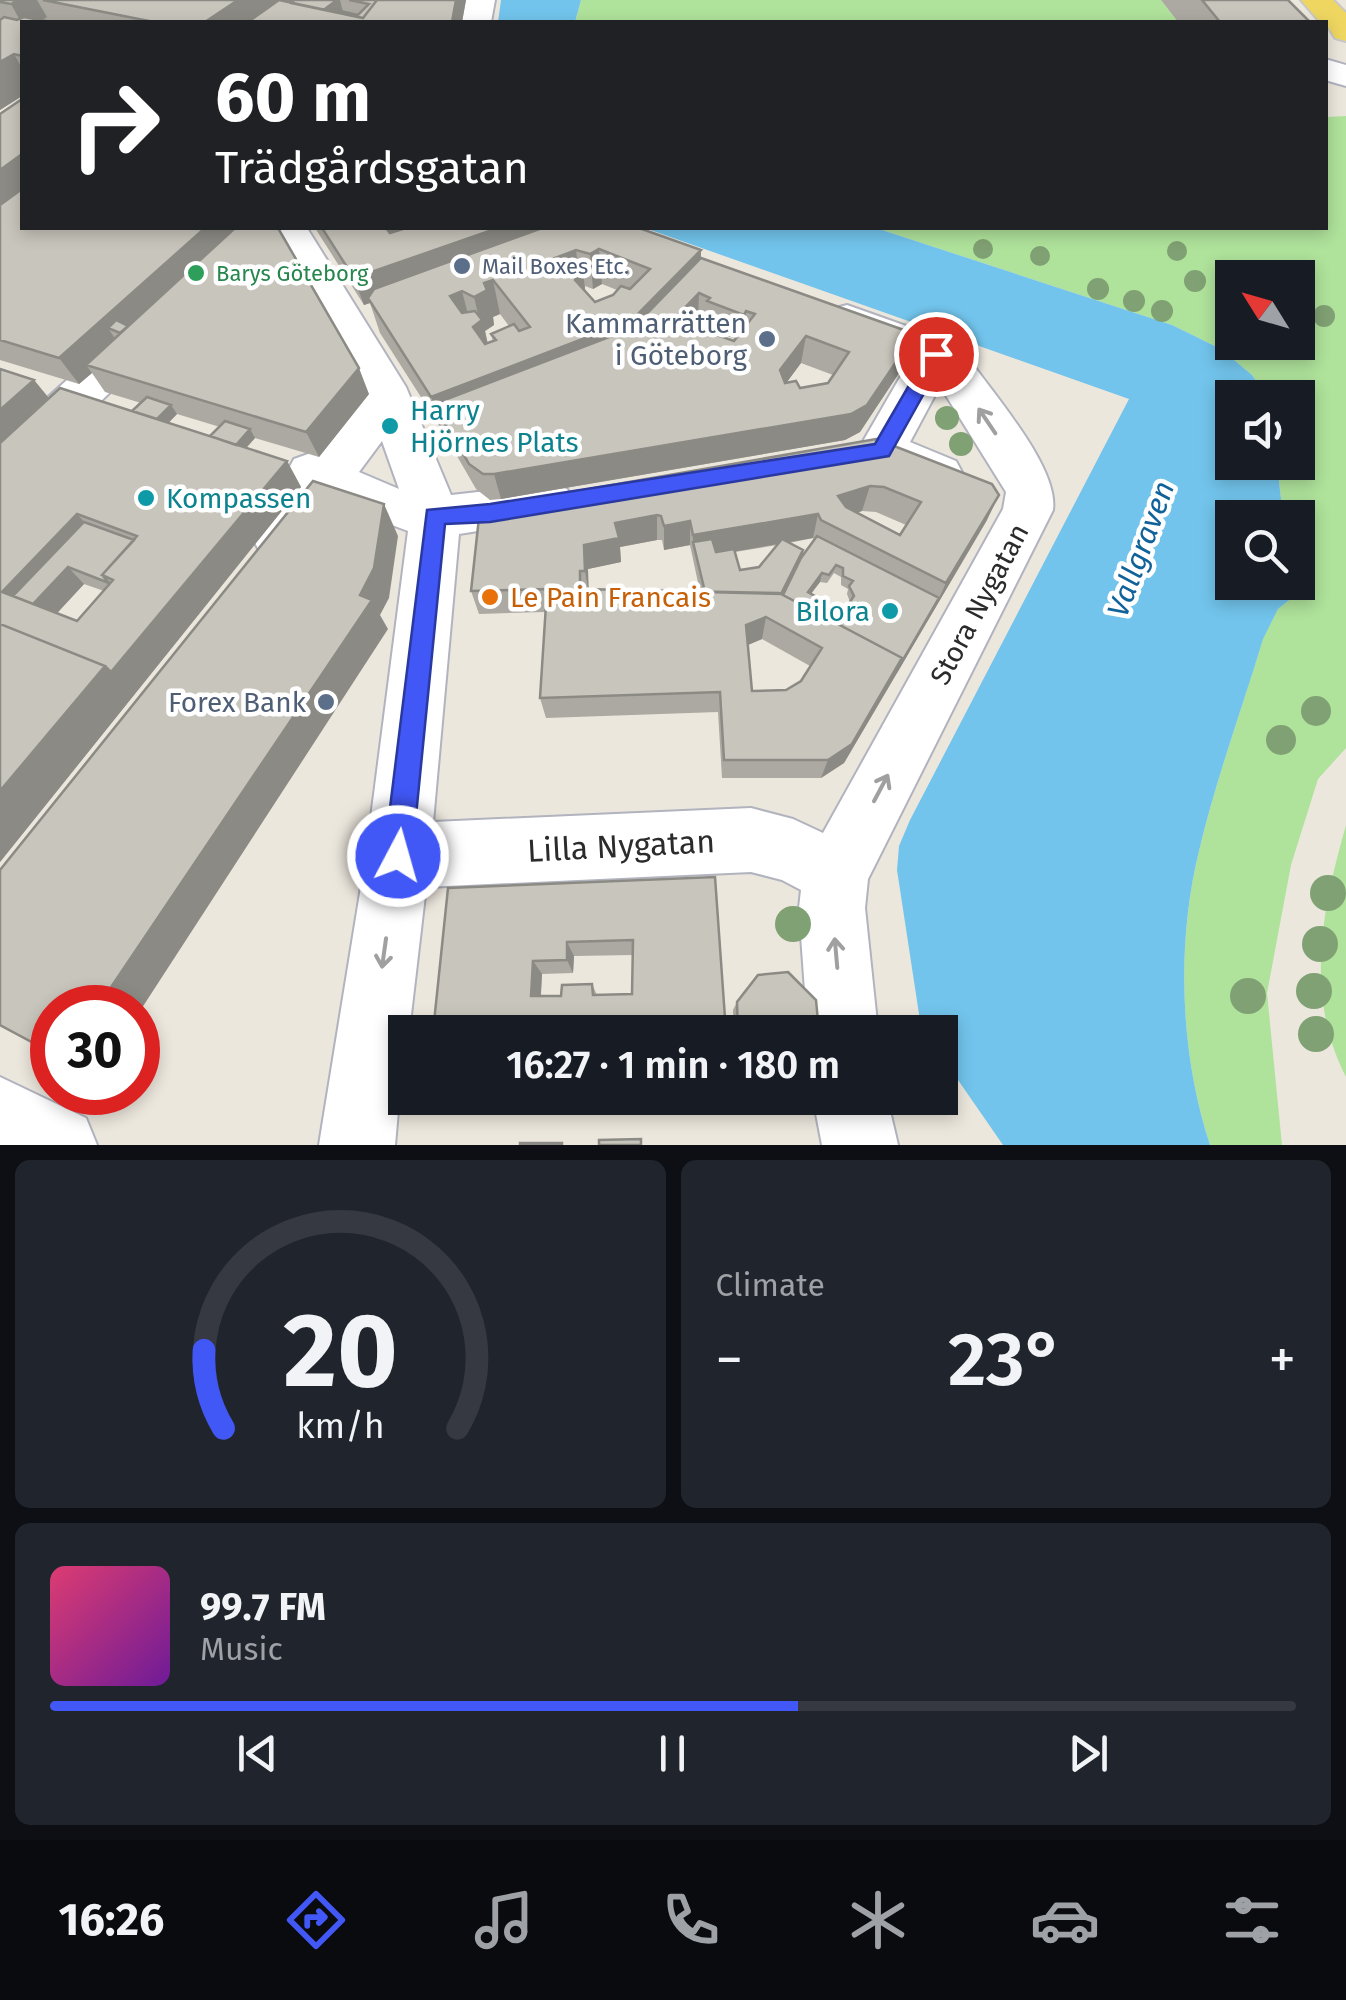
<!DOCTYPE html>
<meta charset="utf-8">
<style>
:root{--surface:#171b24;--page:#20242c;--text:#f1f3f6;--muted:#9ea1a6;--line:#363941;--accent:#4157f6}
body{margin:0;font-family:"Fira Sans",sans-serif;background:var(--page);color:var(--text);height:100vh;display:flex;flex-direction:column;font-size:38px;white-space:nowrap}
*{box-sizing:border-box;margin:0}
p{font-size:32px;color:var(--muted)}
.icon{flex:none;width:55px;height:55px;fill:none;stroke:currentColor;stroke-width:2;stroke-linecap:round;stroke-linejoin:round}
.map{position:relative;height:1145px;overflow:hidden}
.side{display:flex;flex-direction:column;gap:15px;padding:15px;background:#0d0f14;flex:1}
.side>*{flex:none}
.guide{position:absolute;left:20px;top:20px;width:1308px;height:210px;border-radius:0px;box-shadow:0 5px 15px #0003;background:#202124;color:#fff;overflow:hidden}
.needle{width:65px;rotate:307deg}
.buttons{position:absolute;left:1215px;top:260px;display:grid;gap:20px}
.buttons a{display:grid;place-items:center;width:100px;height:100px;border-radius:0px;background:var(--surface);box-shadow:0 5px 15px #0003;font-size:50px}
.speed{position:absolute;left:30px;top:985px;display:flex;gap:20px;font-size:50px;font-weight:700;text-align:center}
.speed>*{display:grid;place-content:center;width:130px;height:130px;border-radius:50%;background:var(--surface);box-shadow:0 5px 15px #0003;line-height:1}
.speed .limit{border:15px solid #d22;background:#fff;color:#111}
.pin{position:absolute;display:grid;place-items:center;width:85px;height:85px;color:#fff;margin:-42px;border:5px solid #fff;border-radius:50%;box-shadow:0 2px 10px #0007}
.me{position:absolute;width:110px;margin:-55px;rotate:6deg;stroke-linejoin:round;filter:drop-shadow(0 0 8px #0008)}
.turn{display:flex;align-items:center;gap:35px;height:210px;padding:0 30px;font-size:45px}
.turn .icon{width:130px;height:130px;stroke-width:2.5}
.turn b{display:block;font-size:70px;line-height:85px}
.big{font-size:75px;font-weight:600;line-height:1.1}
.side .widget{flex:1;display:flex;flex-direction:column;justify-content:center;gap:15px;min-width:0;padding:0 35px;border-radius:15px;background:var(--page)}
.side .dial{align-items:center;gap:0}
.dial svg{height:260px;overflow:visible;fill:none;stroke:var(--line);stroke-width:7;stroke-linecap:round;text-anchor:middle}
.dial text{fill:var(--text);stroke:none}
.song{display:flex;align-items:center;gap:30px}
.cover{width:120px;height:120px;border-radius:15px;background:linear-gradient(135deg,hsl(340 70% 55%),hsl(280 70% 35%))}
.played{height:10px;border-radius:5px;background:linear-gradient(90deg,var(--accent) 60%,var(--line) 60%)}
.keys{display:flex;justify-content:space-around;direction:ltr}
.heat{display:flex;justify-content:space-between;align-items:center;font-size:55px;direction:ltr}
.side .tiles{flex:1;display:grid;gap:15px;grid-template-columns:1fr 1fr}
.widget:last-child{grid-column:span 2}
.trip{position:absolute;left:388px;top:1015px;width:570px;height:100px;border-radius:0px;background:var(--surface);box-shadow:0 5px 15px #0003;font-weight:600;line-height:100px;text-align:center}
.dock{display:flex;height:160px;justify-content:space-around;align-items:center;background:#090b0e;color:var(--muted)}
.dock .icon{width:70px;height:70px}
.dock .on{color:var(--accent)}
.dock b{font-size:45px;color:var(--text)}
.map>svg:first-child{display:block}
.green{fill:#afe29b;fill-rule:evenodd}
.water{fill:#72c4ec}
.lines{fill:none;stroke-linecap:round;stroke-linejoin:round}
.minor-casing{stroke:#b1b3be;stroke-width:4}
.major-casing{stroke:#c8c8c8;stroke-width:4}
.minor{fill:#fff;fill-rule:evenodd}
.major{fill:#eed661;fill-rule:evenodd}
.tree{fill:#80a173}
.wall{fill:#aca9a2;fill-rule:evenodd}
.shaded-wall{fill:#8c8a84}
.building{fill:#c8c5bc;stroke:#8c8a84;stroke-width:2.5;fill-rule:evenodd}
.oneway{stroke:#a0a0a0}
.route{fill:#4157f6;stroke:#2a39a0;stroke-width:2.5}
.service-dot{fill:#5c6f8a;stroke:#fff;stroke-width:4}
.leisure-dot{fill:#2e9e5b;stroke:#fff;stroke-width:4}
.culture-dot{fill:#0f9aa8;stroke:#fff;stroke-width:4}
.food-dot{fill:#e8710a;stroke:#fff;stroke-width:4}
.labels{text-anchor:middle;stroke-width:9;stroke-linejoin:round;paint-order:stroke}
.far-service-label{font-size:22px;fill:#4e5e75;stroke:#fff;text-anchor:start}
.far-leisure-label{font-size:22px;fill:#27864d;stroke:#fff;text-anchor:start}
.service-label{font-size:28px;fill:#4e5e75;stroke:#fff;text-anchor:end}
.culture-label{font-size:28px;fill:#0d838f;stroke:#fff;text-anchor:start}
.food-label{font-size:28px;fill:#c56008;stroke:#fff;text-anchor:start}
.street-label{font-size:28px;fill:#2b2b2b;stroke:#fff}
.water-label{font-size:30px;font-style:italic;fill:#10629a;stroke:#fff}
.near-street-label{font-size:32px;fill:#2b2b2b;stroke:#fff}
</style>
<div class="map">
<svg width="1346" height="1145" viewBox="0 0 1346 1145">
<rect width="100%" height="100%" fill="#ece7dd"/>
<path class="green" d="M581,0H1161L1178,22H575Z
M1346,116V748L1318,779L1291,865L1267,993L1282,1145H1210C1180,1054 1176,944 1199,851C1216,779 1242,709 1263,638L1278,609L1293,597L1301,552L1298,547V518L1283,517L1277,463L1298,462V398L1267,397L1252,375L1221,349L1172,325L876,228H1325V117ZM1232,278H1298V342H1232Z
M1346,825V1077C1304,995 1322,910 1346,825Z"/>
<path class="water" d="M501,0H581L575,22H498Z
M645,228H876L1172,325L1221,349L1252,375L1267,397L1232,398V462L1277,463L1283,517L1232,518V582L1296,583L1293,597L1278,609L1263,639C1242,709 1216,779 1199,851C1176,944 1180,1054 1210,1145H1003L940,1054V1032H925L921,1027L897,870L899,846L910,820L1129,399Z"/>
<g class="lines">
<defs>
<path id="minor" d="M465,0H495L491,22H461Z
M1325,59L1346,65V86L1325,80Z
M269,228H307L406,387L451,495L549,484L567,489L574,503L567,517L459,534L433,822L751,808L793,819L823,833L1003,509L1006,492L940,386L910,442L956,461L963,474L956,487L939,493L922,487L865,463L858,450L910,360L832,329L826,319L832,309L847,305L951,342L967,356C992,393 1059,467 1053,510L868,879L865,908L878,1032H808L799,908L801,890L782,880L751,872L426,887L409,1032H405L395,1145H319L366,856L408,531L336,504C315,533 303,569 262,556L254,541L294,485L287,472L294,459L311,453L318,456L365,396ZM382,441L399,489L359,472Z
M127,335L142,339L149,350L142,361L17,483L0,488V441L112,339Z
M0,1077L86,1118L97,1145H0Z
M813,1098H887L898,1145H822Z"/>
<path id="major" d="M1301,0H1333L1346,13V41L1335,38L1325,22H1320Z"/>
</defs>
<use href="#minor" class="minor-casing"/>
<use href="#major" class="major-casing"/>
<use href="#minor" class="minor"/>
<use href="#major" class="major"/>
</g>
<g class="tree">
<circle cx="983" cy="249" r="10"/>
<circle cx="1177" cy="251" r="10"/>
<circle cx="1040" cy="256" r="10"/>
<circle cx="1195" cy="281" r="11"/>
<circle cx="1098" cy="289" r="11"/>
<circle cx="1134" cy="301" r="11"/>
<circle cx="1162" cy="311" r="11"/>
<circle cx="1324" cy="316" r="11"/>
<circle cx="947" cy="418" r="12"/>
<circle cx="961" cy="444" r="12"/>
<circle cx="1316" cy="711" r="15"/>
<circle cx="1281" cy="740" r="15"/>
<circle cx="1328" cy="893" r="18"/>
<circle cx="793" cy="924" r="18"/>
<circle cx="1320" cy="944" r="18"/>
<circle cx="1314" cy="991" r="18"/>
<circle cx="1248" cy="996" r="18"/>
<circle cx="1316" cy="1034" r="18"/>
</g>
<path class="wall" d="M0,0H466L462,22H22V96L0,110Z
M1161,0H1288L1310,22H1178Z
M0,114L369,394L319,457L255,438L246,448L287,461L301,487L0,862L34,380L49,398L132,411L141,403L105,392L92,373L79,384L0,360ZM177,414L220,427L210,436L168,423ZM84,584L104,591L77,621L57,613Z
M315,228H639L701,250V258L907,361L860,432L845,440L501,499L490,500L476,489L442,430L380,333L370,303L364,305ZM602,284L617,290L613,295L595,302L585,291V286L593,289ZM500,314L509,326L491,334L493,342L488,344L485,331L494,325L493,317ZM698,320L706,324V328L735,339L734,341L692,327ZM801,363L833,375L828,383L800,388L786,383Z
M876,439L987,520L844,763L821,778H722L718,712L546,718L540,698L545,612L479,614L471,591L480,508ZM862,511L876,512L906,525L900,535L857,513ZM813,538L814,541L801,558L803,550L789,543ZM657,540H662L664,550L690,545L700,592L588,589V569L621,562L620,547ZM777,545L759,567L740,570L735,552ZM834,573L841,577V585L848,589L847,594L850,602L843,612L811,594L820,582L827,583ZM762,639L810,666L801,681L786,690L752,691L748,645Z
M715,877L726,1032H433L448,888ZM633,955L632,994L597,995L592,984L561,996H541L542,974L573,973L574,956Z
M737,1002L819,1032H734L733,1010Z"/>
<path class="shaded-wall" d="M18,0H37L47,17L39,22L22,24L11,4Z
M238,0H296L265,22H205Z
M337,0H340L344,16L326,8Z
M456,0H466L462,22H452Z
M14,54L22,68V96L0,110V62Z
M22,154V206L0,223V170Z
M205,228H248L130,337L108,328L120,346L86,365L92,373L79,384L59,358Z
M380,228H418L384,239Z
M498,228H575L368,298L370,303L364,305L354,278Z
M599,249L602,284L593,289L590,254Z
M576,250L579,276L583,271L587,306L555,258Z
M701,250L700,285L634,355L434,404L431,397Z
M493,280L500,314L493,317L494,325L485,331L490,355L473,327L480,322L474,297L484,283Z
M462,291L471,326L450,296Z
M699,293L698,320L673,347V320Z
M746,311L744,338L741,342L744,315Z
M915,334L907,361L860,432L845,440L501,499L494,474L851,414Z
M806,336L801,363L776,397L780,370Z
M359,368L369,394L319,457L306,432Z
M34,380L55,406L0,458V410Z
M171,405L177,414L154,438L147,429Z
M250,429L255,438L232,464L226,455Z
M287,461L301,487L0,862V791L105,666Z
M870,486L862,511L832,521L838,496Z
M999,495L987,520L844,763L821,778L828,760L902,658L939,598L946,583Z
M384,504L398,536L389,598L380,615L388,629L138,1014V1008H97L360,595Z
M77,514L100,539L68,567L84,584L48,623L2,592Z
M818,514L813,538L697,558L693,543V535Z
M657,515V540L620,547L621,562L588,569L589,595L585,571L584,545L615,523Z
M690,521V545L664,550V526Z
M822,573L820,582L806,600L808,592Z
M766,617L762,639L743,647L746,625Z
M567,942L574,956L573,973L567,960Z
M533,961L542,974L540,1007L531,996Z"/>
<path class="building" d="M0,0H18L11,4L0,2Z
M43,0H238L205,22H154Z
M279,0L363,18L377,0H456L452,22H248Z
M294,0H337L326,8L358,15L369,4L349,0H377L363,18L291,3Z
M1202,0H1288L1310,22H1220Z
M4,17L17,20L24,17L51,22H22V56L14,54L0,62V20Z
M22,99V154L0,170V114Z
M22,189V228H205L59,358L0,340V205Z
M235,228H278L359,368L306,432L86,365Z
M322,228H386L390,233L406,228H498L354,278Z
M542,228H639L701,250L632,320L431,397L368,298L374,289ZM599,249L650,269L630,289L621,286L613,295L595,302L575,280L583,271H567L555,258L576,250L590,254ZM493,280L530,327L519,331L514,324L491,334L496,340L485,344L473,327L482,320L475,311L462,313L450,296L462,291L474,297L487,290L484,283Z
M701,258L915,334L867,405L851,414L494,474H483L469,464L434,404L633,328ZM699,293L710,298L707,301L744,315L746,311L755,314L734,341L673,320ZM806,336L849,352L828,383L800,388L796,381L785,383L780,370Z
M116,320L128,326L120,333L108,328Z
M0,369L34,380L0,410Z
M60,388L287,461L111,672L105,666L0,624V443ZM77,514L137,536L102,575L113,580L77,621L2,592Z
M147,397L171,405L157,419L132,411Z
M225,421L250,429L236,445L210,436Z
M876,439L992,484L999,495L946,583L821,520L818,514L693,535L690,521L664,526L661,516L657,515L615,523L619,538L584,545L585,571H580V589L779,593L902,658L852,744L828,760H724L720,692L540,698L547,589L471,591L480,508ZM870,486L884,487L921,502L900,535L846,507L838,496ZM766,617L822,648L801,681L786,690L752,691L746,625Z
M313,481L384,504L374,568L360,595L372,600L97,1008H52V1053L0,1025V870Z
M84,522L134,540L102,575L109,583L68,567L33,604L13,596Z
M817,536L939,598L896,672L902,658L783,595L801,558ZM836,565L843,568V576L853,581L849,586L854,596L843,612L808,592L822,573L829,575Z
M712,539L716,552L734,549L740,570L759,567L782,539L803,550L781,594L705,592L693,542Z
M0,624L105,666L0,791Z
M715,877L726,1032H433L448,888ZM633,940L632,994L593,995L592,984L562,985L561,996H531L533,961L567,960V942Z
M788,972L816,1000L819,1032H738L737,1002L758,975Z
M641,1139V1145H599V1140Z
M520,1143H562V1145H520Z"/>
<defs><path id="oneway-shaft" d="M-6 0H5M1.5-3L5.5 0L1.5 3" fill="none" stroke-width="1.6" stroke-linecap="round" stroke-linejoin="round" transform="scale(2.5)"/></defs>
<g class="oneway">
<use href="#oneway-shaft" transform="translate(987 421) rotate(-124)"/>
<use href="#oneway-shaft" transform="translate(881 788) rotate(-62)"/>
<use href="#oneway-shaft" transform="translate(384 953) rotate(98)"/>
<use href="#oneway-shaft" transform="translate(836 953) rotate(-95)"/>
</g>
<path class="route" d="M936,347L946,354L889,456L490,522L445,524L412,856L408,866L398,870L388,866L384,856L427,510L490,504L875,444L930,349Z"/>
<g class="service-dot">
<circle cx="462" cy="266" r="10"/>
<circle cx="767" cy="339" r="10"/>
<circle cx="326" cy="702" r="10"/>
</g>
<circle class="leisure-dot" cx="196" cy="273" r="10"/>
<g class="culture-dot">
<circle cx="390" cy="426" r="10"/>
<circle cx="146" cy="498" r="10"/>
<circle cx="890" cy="611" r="10"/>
</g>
<circle class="food-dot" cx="490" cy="597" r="10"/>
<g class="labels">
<g class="far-service-label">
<text x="482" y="274">Mail Boxes Etc.</text>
</g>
<g class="far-leisure-label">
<text x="216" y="281">Barys Göteborg</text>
</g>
<g class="service-label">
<text x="747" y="333">Kammarrätten<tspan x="747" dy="32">i Göteborg</tspan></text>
<text x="306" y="712">Forex Bank</text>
</g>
<g class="culture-label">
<text x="410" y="420">Harry<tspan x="410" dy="32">Hjörnes Plats</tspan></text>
<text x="166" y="508">Kompassen</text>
<text x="870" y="621" text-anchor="end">Bilora</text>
</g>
<g class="food-label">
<text x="510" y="607">Le Pain Francais</text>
</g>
<g class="street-label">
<text transform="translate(979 604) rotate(-62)" y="10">Stora Nygatan</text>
</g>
<g class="water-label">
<text transform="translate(1141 549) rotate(-70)" y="10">Vallgraven</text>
</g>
<g class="near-street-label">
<text transform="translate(621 846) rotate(-3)" y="11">Lilla Nygatan</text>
</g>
</g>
</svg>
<div class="buttons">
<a><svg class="needle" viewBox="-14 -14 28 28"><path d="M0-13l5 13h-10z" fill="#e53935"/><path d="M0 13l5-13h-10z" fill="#9ea1a6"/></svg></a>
<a><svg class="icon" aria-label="sound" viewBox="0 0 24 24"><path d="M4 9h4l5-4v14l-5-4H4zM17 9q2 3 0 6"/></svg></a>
<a><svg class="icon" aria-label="search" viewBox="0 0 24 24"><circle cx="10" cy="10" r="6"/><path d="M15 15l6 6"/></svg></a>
</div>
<div class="speed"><div class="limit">30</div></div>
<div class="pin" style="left:936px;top:354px;background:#d93025"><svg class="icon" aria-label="arrive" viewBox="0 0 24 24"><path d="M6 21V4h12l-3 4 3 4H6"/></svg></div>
<svg class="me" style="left:398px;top:856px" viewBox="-20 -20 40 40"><circle r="17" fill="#4157f6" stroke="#fff" stroke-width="3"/><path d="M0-11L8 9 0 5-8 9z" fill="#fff"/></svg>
<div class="trip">16:27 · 1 min · 180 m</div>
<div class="guide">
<div class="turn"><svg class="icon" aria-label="right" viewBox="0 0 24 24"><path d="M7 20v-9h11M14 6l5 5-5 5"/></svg><div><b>60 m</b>Trädgårdsgatan</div></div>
</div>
</div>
<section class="side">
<div class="tiles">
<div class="widget dial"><svg viewBox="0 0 100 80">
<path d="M14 69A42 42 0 1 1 86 69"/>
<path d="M14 69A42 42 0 0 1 8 45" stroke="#4157f6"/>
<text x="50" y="56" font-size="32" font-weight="700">20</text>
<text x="50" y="72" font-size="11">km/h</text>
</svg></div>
<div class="widget"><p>Climate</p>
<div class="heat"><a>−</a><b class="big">23°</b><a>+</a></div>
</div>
<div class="widget">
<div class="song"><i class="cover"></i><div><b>99.7 FM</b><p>Music</p></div></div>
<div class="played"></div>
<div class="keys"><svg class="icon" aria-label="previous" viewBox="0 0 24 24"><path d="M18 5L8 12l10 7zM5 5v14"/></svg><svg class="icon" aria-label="pause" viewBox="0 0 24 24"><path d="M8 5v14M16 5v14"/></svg><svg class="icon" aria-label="next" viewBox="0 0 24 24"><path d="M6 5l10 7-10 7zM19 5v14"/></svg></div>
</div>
</div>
</section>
<nav class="dock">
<b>16:26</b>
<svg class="icon on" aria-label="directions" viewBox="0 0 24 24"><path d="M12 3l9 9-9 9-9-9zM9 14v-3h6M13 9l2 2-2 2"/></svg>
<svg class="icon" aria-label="music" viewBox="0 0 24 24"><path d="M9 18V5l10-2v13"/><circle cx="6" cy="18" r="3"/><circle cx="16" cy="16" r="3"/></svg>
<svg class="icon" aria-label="phone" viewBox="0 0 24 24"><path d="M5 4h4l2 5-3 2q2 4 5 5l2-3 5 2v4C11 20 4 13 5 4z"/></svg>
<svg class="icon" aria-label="climate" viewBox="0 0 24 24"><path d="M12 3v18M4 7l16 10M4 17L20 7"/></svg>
<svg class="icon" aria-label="car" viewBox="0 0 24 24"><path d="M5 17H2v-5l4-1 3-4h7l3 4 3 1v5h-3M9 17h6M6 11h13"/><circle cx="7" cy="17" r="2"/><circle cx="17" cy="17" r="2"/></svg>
<svg class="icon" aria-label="filters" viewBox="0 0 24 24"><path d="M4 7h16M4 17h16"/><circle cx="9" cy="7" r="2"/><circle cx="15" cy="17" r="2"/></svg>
</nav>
